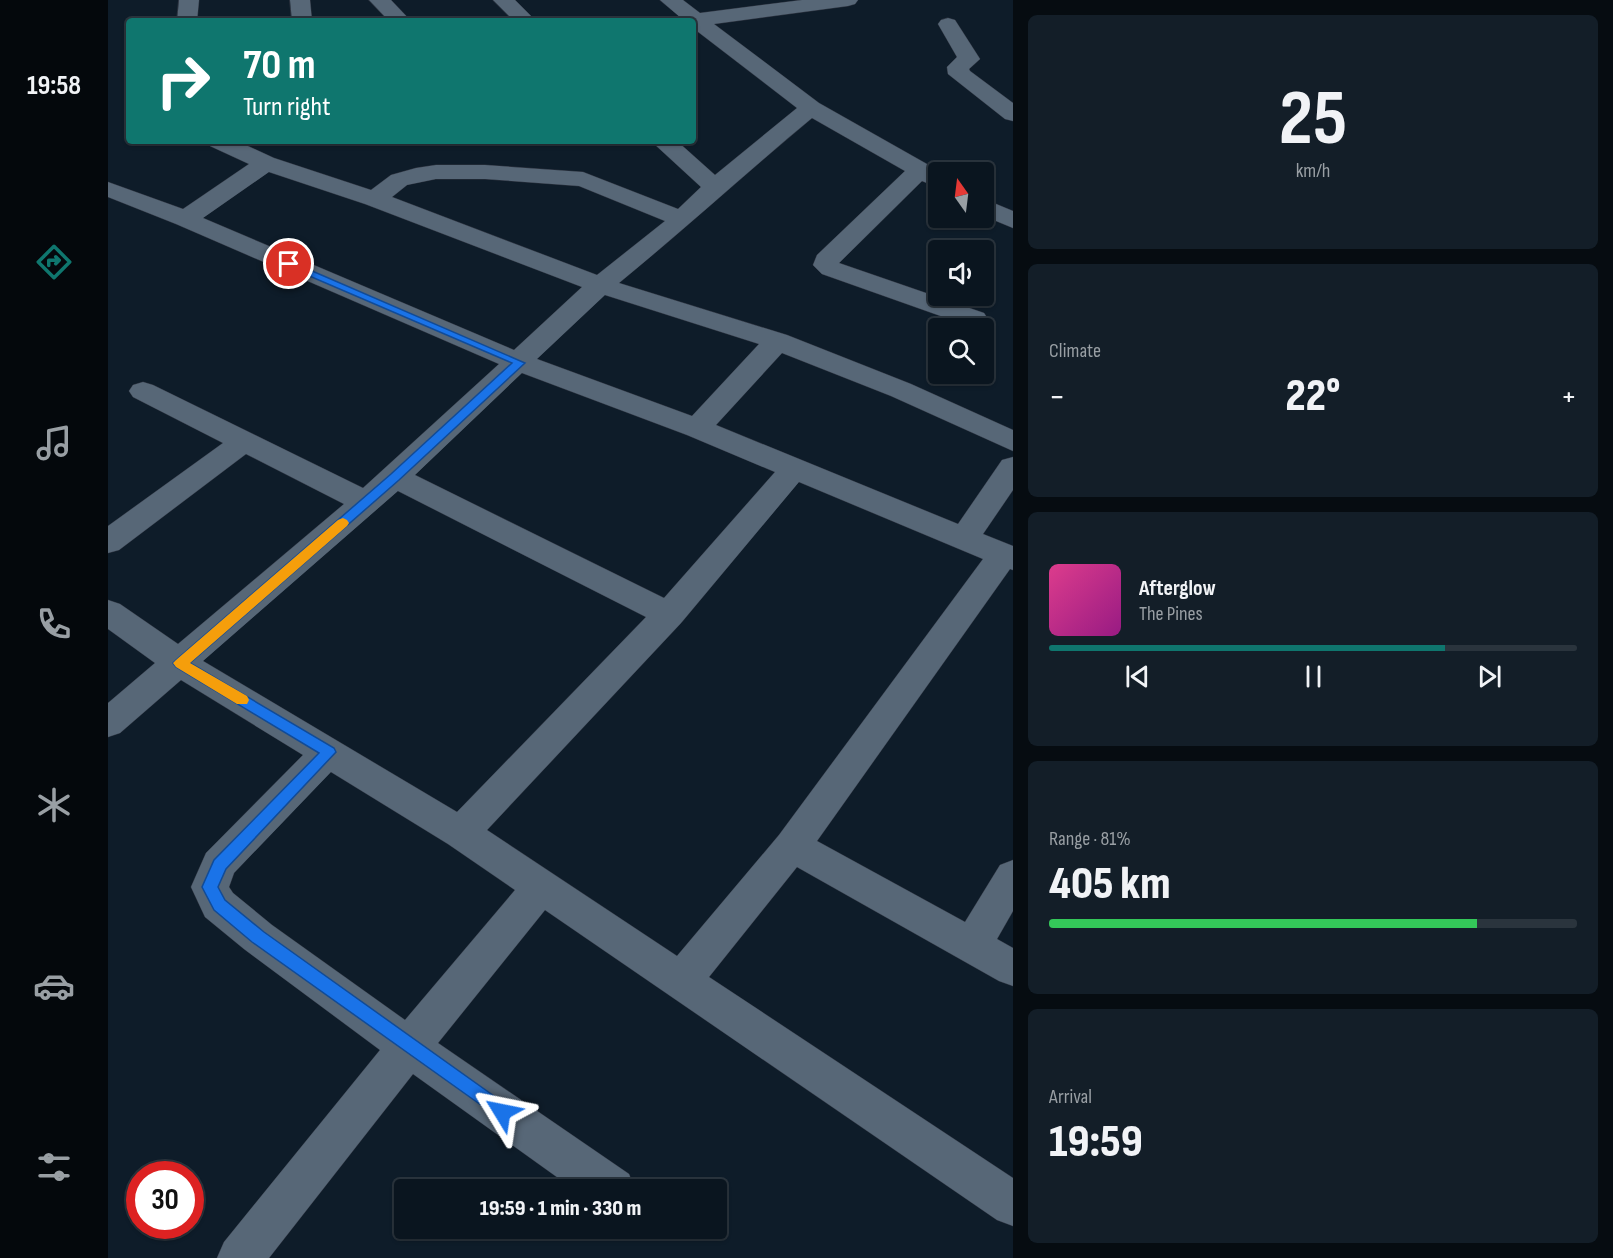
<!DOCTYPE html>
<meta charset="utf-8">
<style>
:root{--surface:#0a151f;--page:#131e28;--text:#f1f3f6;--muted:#999fa4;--line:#2a343d;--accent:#0f766e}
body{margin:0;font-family:"Sofia Sans Condensed",sans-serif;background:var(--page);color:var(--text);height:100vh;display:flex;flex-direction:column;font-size:22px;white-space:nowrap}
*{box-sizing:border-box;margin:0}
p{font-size:20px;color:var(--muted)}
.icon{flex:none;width:33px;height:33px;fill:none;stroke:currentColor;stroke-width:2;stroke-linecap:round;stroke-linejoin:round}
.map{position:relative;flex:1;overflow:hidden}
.details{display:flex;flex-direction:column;gap:15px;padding:15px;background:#060c11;width:600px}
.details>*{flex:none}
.banner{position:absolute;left:18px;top:18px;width:570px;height:126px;border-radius:6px;box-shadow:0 2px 4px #0004,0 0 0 2px var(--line);background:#0f766e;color:#fff;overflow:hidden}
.needle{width:39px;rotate:346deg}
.controls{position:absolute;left:820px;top:162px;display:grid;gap:12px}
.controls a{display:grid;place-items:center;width:66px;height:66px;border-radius:6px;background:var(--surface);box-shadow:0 2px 4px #0004,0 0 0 2px var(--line);font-size:30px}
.speed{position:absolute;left:18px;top:1161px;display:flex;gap:12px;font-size:30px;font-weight:700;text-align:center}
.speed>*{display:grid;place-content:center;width:78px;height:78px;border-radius:50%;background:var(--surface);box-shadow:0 2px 4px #0004,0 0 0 2px var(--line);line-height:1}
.speed .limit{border:9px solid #d22;background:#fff;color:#111}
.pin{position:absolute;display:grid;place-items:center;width:51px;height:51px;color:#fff;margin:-26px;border:3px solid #fff;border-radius:50%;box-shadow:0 2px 6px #0007}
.me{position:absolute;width:66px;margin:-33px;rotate:305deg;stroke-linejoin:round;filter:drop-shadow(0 0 4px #0008)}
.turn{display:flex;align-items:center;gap:21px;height:126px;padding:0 18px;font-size:27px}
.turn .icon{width:78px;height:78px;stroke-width:2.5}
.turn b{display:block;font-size:42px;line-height:51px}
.big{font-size:45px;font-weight:800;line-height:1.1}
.details .card{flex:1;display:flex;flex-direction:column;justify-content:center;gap:9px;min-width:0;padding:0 21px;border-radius:9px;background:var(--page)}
.details .dial{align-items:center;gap:0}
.dial b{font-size:78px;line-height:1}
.song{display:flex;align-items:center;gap:18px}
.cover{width:72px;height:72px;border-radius:9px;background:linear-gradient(135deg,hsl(330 70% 55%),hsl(310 70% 35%))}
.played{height:6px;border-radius:3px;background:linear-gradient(90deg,var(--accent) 75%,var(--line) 75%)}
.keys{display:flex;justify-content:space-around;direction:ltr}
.heat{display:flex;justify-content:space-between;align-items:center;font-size:33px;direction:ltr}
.charge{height:9px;border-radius:4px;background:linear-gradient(90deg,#34c759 81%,var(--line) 0)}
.trip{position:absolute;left:286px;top:1179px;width:333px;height:60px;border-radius:6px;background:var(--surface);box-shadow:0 2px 4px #0004,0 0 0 2px var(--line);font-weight:800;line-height:60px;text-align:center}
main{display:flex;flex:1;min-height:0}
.tabs{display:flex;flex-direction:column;width:108px;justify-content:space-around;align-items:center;background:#04080c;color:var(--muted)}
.tabs .icon{width:42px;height:42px}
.tabs .selected{color:var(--accent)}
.tabs b{font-size:27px;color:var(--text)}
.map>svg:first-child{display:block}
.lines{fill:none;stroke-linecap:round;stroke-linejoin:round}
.minor-casing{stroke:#2e3440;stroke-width:1}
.minor{fill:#576777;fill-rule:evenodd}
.route{fill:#1a73e8;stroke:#114b97;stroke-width:1.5}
.slow{fill:#f59e0b}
</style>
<main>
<nav class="tabs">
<b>19:58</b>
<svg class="icon selected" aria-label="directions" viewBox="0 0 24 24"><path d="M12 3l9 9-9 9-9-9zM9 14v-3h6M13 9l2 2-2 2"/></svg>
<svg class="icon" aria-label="music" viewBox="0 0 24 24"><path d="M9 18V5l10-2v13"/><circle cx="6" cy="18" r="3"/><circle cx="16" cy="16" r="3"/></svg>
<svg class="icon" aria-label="phone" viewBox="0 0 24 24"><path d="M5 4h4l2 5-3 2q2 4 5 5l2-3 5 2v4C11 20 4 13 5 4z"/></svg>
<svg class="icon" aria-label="climate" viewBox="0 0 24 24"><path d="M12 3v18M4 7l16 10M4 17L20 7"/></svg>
<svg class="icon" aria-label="car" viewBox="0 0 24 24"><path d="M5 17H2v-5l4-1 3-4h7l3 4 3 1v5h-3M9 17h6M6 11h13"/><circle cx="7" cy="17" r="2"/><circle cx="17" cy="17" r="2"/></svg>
<svg class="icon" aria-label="filters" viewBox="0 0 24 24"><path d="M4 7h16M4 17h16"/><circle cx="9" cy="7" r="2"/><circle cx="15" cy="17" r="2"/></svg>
</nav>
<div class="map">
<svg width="905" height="1258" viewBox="0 0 905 1258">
<rect width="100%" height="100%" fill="#0e1c29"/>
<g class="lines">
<defs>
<path id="minor" d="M71,0H91L89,21H69Z
M182,0H202L204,21H184Z
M261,0H283L303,21H281Z
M385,0H407L428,21H406Z
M552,0H575L592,13L694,0H750L747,4L740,6L606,24L711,103L833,172H831V188L814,181L731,263L876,313L880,319L876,325L867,327L858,325L714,274L705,265L709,255L797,171L704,118C639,172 577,229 511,283L679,335L803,384L905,430V451L783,396L674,353L608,425L850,524L894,460L905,457V490L875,534L905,546V570L902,569L709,841L857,922L892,865L905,860V911L889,939L905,948V986L891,981L689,867L601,977L905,1178V1226L889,1220L437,910L330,1043L521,1174L527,1190H467L305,1074L161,1258H109L116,1242L272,1050L136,949L97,917L83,887L98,853L195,755L73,680L12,733L0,737V703L47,663L0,629V600L12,604L70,644L236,504L138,454L11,550L0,553V526L115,443L25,397L21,391L25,385L35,382L45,385L255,488L391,364L68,224L0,197V182L75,209L141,164L102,146L98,141H129L166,158L263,190L283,175L308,168L328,165H377L475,172L570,209L593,187L543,141H569L607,175L689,108L585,28V21H571L573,18ZM161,172L257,204L474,287L406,350L95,218ZM328,179H377L471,186L557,221L489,275L284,197L299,185ZM497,295L651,344L584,416L429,359ZM414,373L579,435L667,472L556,598L307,475ZM691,482L875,559L671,835L569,956L379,830L573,623ZM290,491L538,617L349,812L95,661ZM223,772L340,844L407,890L297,1020L164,925L125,893L121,887L126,873Z
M840,18L847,20L872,59L861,69L862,71L905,103V121L897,119L840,74L839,67L849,57L830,24L833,20Z
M876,199L905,211V228L876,216Z"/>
</defs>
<use href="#minor" class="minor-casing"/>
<use href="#minor" class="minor"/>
</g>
<path class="route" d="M181,261L417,363L291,480L82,663L226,748L228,752L118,869L110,887L117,900L156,932L400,1106L403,1112L400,1118L394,1120L144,942L106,910L94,887L106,860L211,753L68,667L65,663L68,660L283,474L404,363L178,266V262Z"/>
<path class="slow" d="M235,518L239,520L241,523L239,526L82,663L139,696L141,700L139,704H129L68,667L65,663L68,660L230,520Z"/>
</svg>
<div class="controls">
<a><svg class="needle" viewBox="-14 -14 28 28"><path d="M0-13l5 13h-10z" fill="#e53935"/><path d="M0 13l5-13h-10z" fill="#999fa4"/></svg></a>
<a><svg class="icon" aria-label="sound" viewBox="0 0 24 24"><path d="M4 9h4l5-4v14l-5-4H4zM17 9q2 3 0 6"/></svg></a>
<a><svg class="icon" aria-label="search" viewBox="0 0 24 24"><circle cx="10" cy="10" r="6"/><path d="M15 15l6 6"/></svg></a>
</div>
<div class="speed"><div class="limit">30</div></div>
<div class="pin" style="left:181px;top:264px;background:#d93025"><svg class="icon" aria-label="arrive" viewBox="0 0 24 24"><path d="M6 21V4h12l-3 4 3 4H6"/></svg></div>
<svg class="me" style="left:394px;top:1112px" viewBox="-20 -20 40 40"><path d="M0-17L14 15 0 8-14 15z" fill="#1a73e8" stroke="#fff" stroke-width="4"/></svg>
<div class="trip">19:59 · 1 min · 330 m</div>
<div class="banner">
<div class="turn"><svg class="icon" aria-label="right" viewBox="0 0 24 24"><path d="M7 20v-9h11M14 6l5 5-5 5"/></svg><div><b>70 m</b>Turn right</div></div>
</div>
</div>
<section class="details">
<div class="card dial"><b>25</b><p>km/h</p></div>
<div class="card"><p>Climate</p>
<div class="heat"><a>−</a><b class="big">22°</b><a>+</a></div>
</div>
<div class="card">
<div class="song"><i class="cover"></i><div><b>Afterglow</b><p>The Pines</p></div></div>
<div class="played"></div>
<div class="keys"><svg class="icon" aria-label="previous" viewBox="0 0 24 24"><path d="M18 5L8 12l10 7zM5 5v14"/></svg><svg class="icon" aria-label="pause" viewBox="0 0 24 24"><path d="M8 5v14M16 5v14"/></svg><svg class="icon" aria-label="next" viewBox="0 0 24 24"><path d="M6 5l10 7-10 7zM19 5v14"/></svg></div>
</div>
<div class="card"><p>Range · 81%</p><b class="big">405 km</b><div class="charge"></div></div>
<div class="card"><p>Arrival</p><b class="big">19:59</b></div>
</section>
</main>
